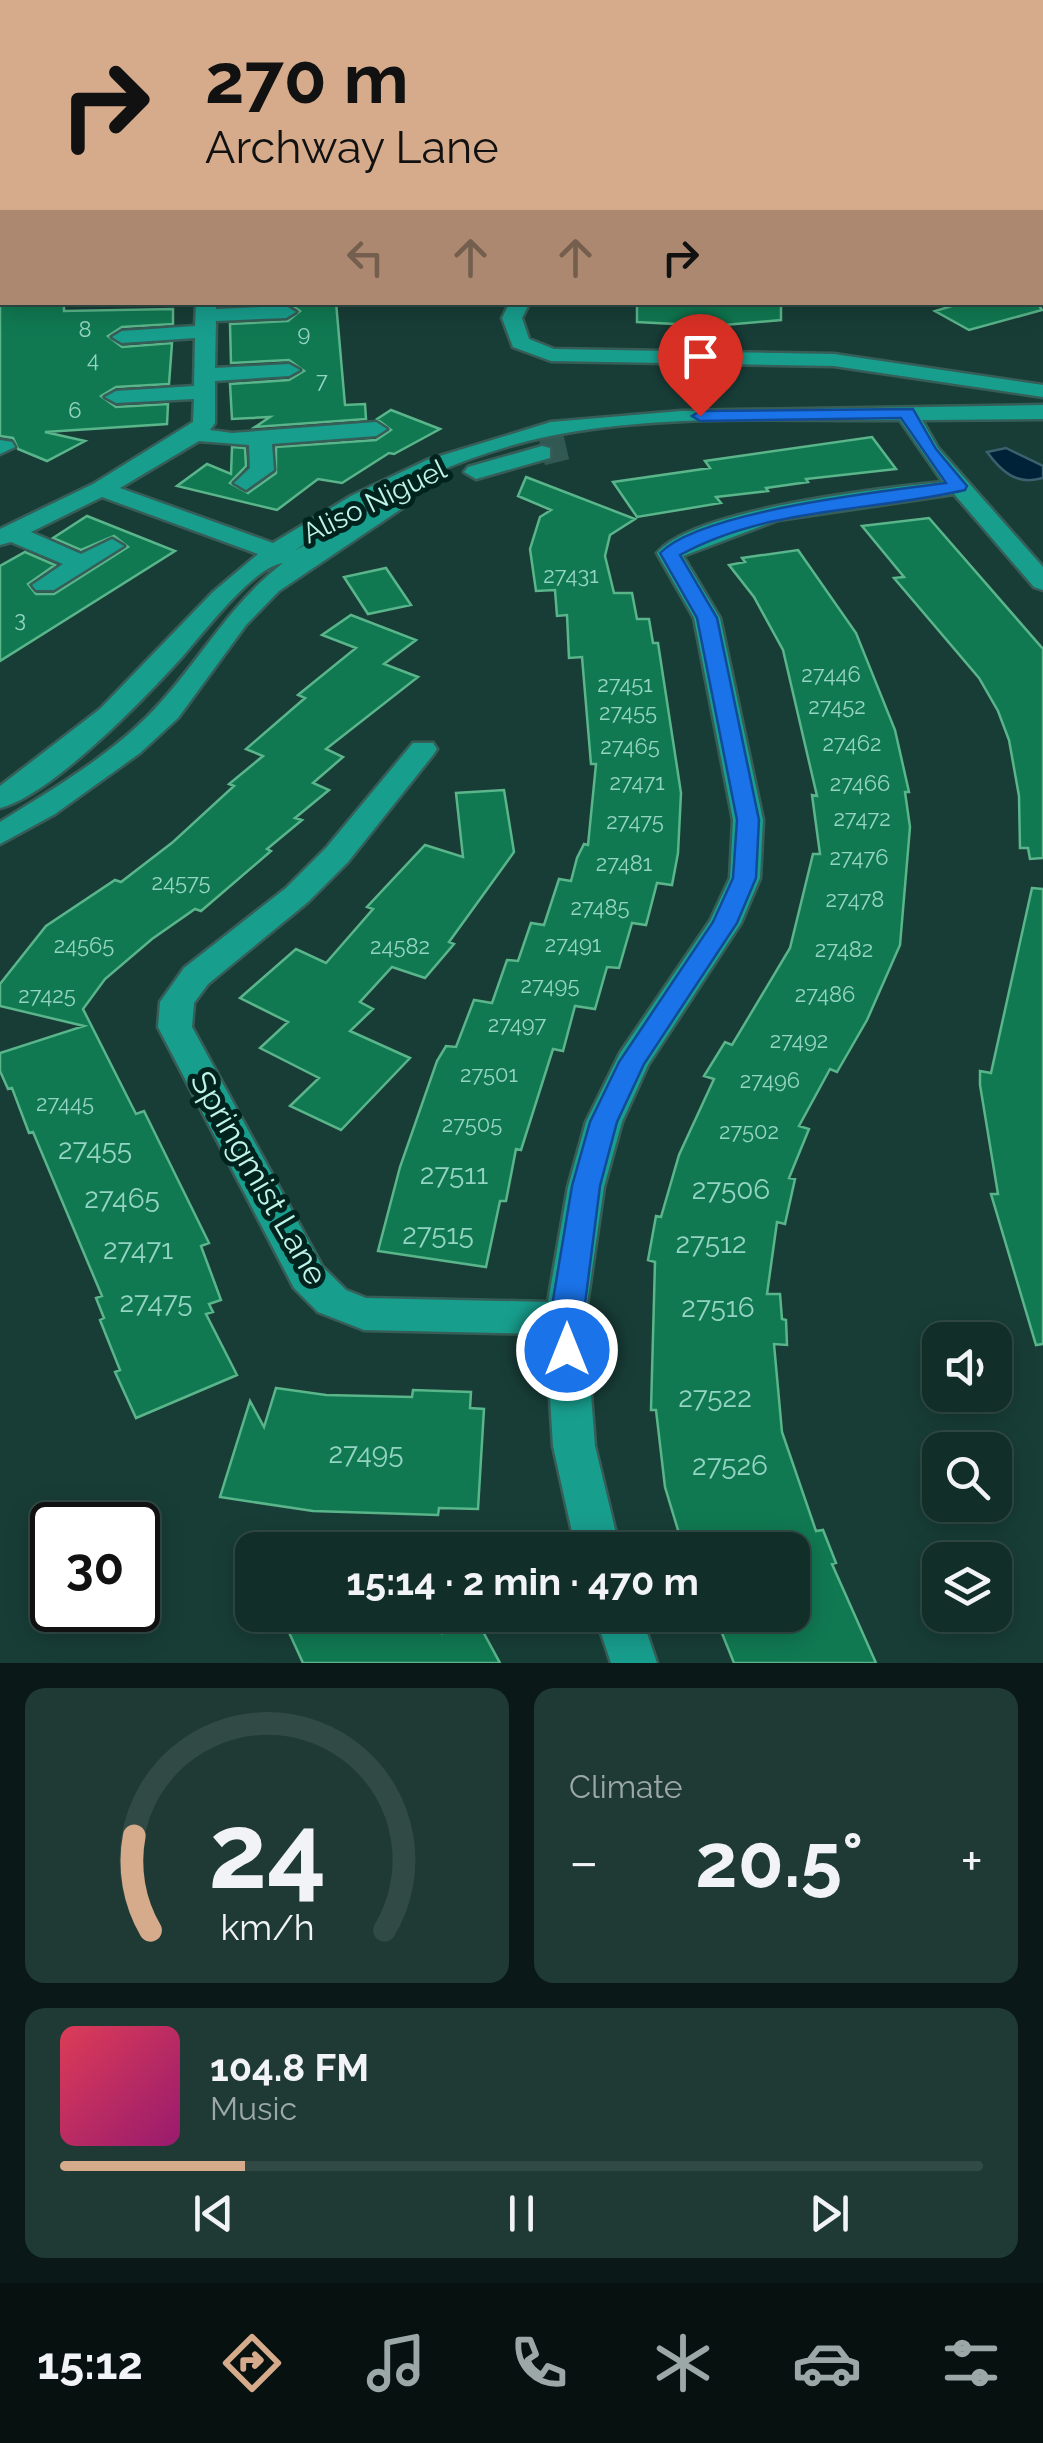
<!DOCTYPE html>
<meta charset="utf-8">
<style>
:root{--surface:#122e29;--page:#1f3a35;--text:#f1f3f6;--muted:#9ca8a8;--line:#314a46;--accent:#d6ab8b}
body{margin:0;font-family:Raleway,sans-serif;background:var(--page);color:var(--text);height:100vh;display:flex;flex-direction:column;font-size:38px;white-space:nowrap}
*{box-sizing:border-box;margin:0}
p{font-size:32px;color:var(--muted)}
.icon{flex:none;width:55px;height:55px;fill:none;stroke:currentColor;stroke-width:2;stroke-linecap:round;stroke-linejoin:round}
.map{position:relative;height:1663px;overflow:hidden}
.side{display:flex;flex-direction:column;gap:25px;padding:25px;background:#0a1917;flex:1}
.side>*{flex:none}
.hud{position:absolute;left:0px;top:0px;width:1045px;height:305px;box-shadow:0 5px 25px #0003,0 0 0 2px var(--line);background:#d6ab8b;color:#111;overflow:hidden}
.tools{position:absolute;left:922px;top:1322px;display:grid;gap:20px}
.tools a{display:grid;place-items:center;width:90px;height:90px;border-radius:20px;background:var(--surface);box-shadow:0 5px 25px #0003,0 0 0 2px var(--line);font-size:50px}
.speed{position:absolute;left:30px;top:1502px;display:flex;gap:20px;font-size:50px;font-weight:700;text-align:center}
.speed>*{display:grid;place-content:center;width:130px;height:130px;border-radius:50%;background:var(--surface);box-shadow:0 5px 25px #0003,0 0 0 2px var(--line);line-height:1}
.speed .limit{border:5px solid #111;border-radius:15px;background:#fff;color:#111}
.pin{position:absolute;display:grid;place-items:center;width:85px;height:85px;color:#fff;margin:-102px -42px;border-radius:50% 50% 50% 0;rotate:-45deg;box-shadow:0 0 10px #0007}
.pin .icon{rotate:45deg}
.me{position:absolute;width:110px;margin:-55px;rotate:0deg;stroke-linejoin:round;filter:drop-shadow(0 0 8px #0008)}
.turn{display:flex;align-items:center;gap:35px;height:210px;padding:0 40px;font-size:45px}
.turn .icon{width:130px;height:130px;stroke-width:2.5}
.turn b{display:block;font-size:70px;line-height:85px}
.lanes{display:flex;align-items:center;height:95px;padding:0 40px;background:#0003;justify-content:center;gap:50px;direction:ltr}
.lanes .off{opacity:.35}
.big{font-size:75px;font-weight:700;line-height:1.1}
.side .widget{flex:1;display:flex;flex-direction:column;justify-content:center;gap:15px;min-width:0;padding:0 35px;border-radius:20px;background:var(--page)}
.side .dial{align-items:center;gap:0}
.dial svg{height:260px;overflow:visible;fill:none;stroke:var(--line);stroke-width:7;stroke-linecap:round;text-anchor:middle}
.dial text{fill:var(--text);stroke:none}
.song{display:flex;align-items:center;gap:30px}
.cover{width:120px;height:120px;border-radius:15px;background:linear-gradient(135deg,hsl(350 70% 55%),hsl(320 70% 35%))}
.played{height:10px;border-radius:5px;background:linear-gradient(90deg,var(--accent) 20%,var(--line) 20%)}
.keys{display:flex;justify-content:space-around;direction:ltr}
.heat{display:flex;justify-content:space-between;align-items:center;font-size:55px;direction:ltr}
.side .tiles{flex:1;display:grid;gap:25px;grid-template-columns:1fr 1fr}
.widget:last-child{grid-column:span 2}
.trip{position:absolute;left:235px;top:1532px;width:575px;height:100px;border-radius:20px;background:var(--surface);box-shadow:0 5px 25px #0003,0 0 0 2px var(--line);font-weight:700;line-height:100px;text-align:center}
.menu{display:flex;height:160px;justify-content:space-around;align-items:center;background:#071210;color:var(--muted)}
.menu .icon{width:70px;height:70px}
.menu .active{color:var(--accent)}
.menu b{font-size:45px;color:var(--text)}
.map>svg:first-child{display:block}
.water{fill:#002238;stroke:#3a616d;stroke-width:2.5}
.building{fill:#107952;stroke:#5ab58a;stroke-width:2.5}
.lines{fill:none;stroke-linecap:round;stroke-linejoin:round}
.minor-tunnel{stroke:#315852;stroke-width:25;stroke-dasharray:25 12;stroke-linecap:butt}
.minor-casing{stroke:#365d57;stroke-width:5}
.highway-casing{stroke:#365d57;stroke-width:5}
.minor{fill:#189e8d;fill-rule:evenodd}
.highway{fill:#8ba04e;fill-rule:evenodd}
.route{fill:#1a73e8;stroke:#114b97;stroke-width:2.5}
.labels{text-anchor:middle;stroke-width:10;stroke-linejoin:round;paint-order:stroke}
.number-label{font-size:22px;fill:#94d4c3}
.street-label{font-size:28px;fill:#c0f3e9;stroke:#00231e}
.near-number-label{font-size:28px;fill:#94d4c3}
.near-street-label{font-size:32px;fill:#c0f3e9;stroke:#00231e}
</style>
<div class="map">
<svg width="1043" height="1663" viewBox="0 0 1043 1663">
<rect width="100%" height="100%" fill="#183d37"/>
<path class="water" d="M1006,448L1043,466V478C1016,486 1001,471 987,452Z"/>
<path class="building" d="M0,302H64V311L173,309V324L122,327L108,336L122,347L172,343L169,384L116,387L101,396L116,407L168,404L167,424L45,432L85,441L47,461L18,449L13,438L0,436Z
M287,302H336L345,405L365,404L366,419L255,427L270,417L232,419L230,384L289,380L304,371L289,360L231,363L230,324L288,321L300,311Z
M637,302H781V320L713,326L637,322Z
M965,302H1037L1042,310L969,330L935,311Z
M391,410L440,429L394,454L389,453L342,483L318,479L277,510L177,486L207,464L231,474L232,447L245,448L246,466L230,483L248,493L276,473V447L376,440L391,430L377,419Z
M872,437L896,469L806,479L808,482L766,488L768,491L716,497L721,503L637,517L613,482L710,468L705,461Z
M526,477L635,519L610,535L605,556L614,593H632L637,619H649L653,643H658L681,793L678,853L672,885L657,883L646,925L632,923L619,968L607,967L595,1009L575,1006L563,1051L553,1049L521,1150L516,1149L506,1201H500L486,1267L378,1251L400,1167L437,1061L446,1046L456,1047L474,1000L492,1003L507,960L518,961L531,923L544,925L559,879L571,881L577,858L584,844L588,845L596,764H591L582,657L569,658L567,615L557,616L555,590L536,591L530,549L540,517L551,510L518,496Z
M87,516L175,551L0,661V566L25,552L55,565L28,584L36,594H54L128,547L114,536L81,550L53,538Z
M929,518L1043,649V858L1030,859L1028,848H1020L1019,796L1009,740L998,711L979,678L894,578L904,577L862,526Z
M798,550L856,633L895,730L909,792H905L910,827L900,945L867,1020L837,1072L830,1069L799,1126L809,1129L789,1178L795,1179L785,1224L777,1222L767,1294H780L782,1319L786,1320L787,1345L774,1344L782,1432L816,1531L823,1530L836,1563L832,1564L876,1663H734L717,1621L737,1615H792V1550H684L665,1487L656,1410H651L655,1262L648,1260L656,1216L661,1217L679,1155L714,1079L704,1076L725,1042L732,1045L790,948L813,854H820L812,795L817,796L783,650L754,597L729,565L745,562L742,558Z
M386,568L411,605L368,614L344,577Z
M351,615L416,640L384,664L418,677L326,749L343,757L313,783L329,790L295,818L302,820L267,849L271,851L201,911L195,909L152,939L105,979L83,1009L136,1114L144,1111L209,1243L201,1246L221,1300L209,1304L213,1312L206,1314L237,1375L136,1418L115,1372L120,1370L100,1320L104,1318L96,1298L102,1296L33,1132L29,1133L12,1088L8,1089L0,1071V1053L84,1026L0,1006V984L46,926L115,880L121,882L173,842L234,786L229,784L263,756L246,749L305,698L298,695L356,648L322,635Z
M504,790L514,852L449,942L454,944L425,978L392,967L360,1002L373,1009L350,1031L410,1058L341,1130L290,1106L319,1078L260,1048L288,1022L240,998L296,949L326,963L373,909L367,907L425,845L463,857L456,793Z
M1032,888L1043,889V1344L1036,1345L991,1194H998L980,1085V1071L991,1073Z
M276,1388L326,1395L412,1397L413,1390L471,1392L470,1408L484,1409L478,1509L439,1508L438,1515L313,1511L220,1497L250,1401L264,1427Z
M281,1615H433L442,1633L475,1617L500,1663H303Z"/>
<g class="lines">
<path class="minor-tunnel" d="M542,453L567,447"/>
<defs>
<path id="minor" d="M1042,71H1043V81H1042Z
M2,78V88L0,89V79Z
M1042,230H1043V242H1042Z
M0,250H2V262H0Z
M0,279H2V291H0Z
M1042,291H1043V303L1040,302Z
M196,302H216V309L286,306L296,312L286,318L216,321L215,368L289,364L300,370L289,376L215,381V423L210,430L232,433L376,422L387,429L376,436L272,444L274,470L246,490L234,483L250,468L249,445L199,441L120,488L273,543L351,496L427,460L551,422L681,411L1043,405V419L922,420L938,448L1043,567V590L1034,587L954,494L778,520L683,556L720,618L763,820L760,878L741,923L648,1065L622,1122L604,1187L585,1318L595,1446L620,1550H576L553,1446L546,1334L364,1330L318,1312L294,1288L158,1027L160,1002L184,968L286,888L326,848L413,743H433L437,749L433,755L348,862L308,902L208,984L194,1003L192,1027L322,1266L346,1290L366,1298L548,1302L568,1187L586,1122L620,1053L710,921L730,878L733,820L694,618L657,553C694,509 883,488 943,482L900,420C785,421 663,413 550,436C459,455 371,498 294,551L384,502L392,500L404,507L279,591L246,625L178,718L140,753L55,814L0,844V822C56,787 117,752 161,702C203,655 232,602 283,563C253,567 204,632 183,656C146,697 52,795 0,808V786L100,709L213,592L258,554L102,497L31,532L81,554L112,539L124,546L54,590H36L32,585L63,564L11,542L0,545V529L93,484L193,422L194,399L116,403L105,397L116,391L194,386L195,338L122,343L112,337L122,331L195,326Z
M510,302H530L522,318L529,339L554,349L834,354L1043,385V397L834,366L551,361L513,347L502,318Z
M0,440L12,442L15,447L0,454Z
M542,446L550,448V458L476,479L464,472L468,467Z
M595,1615H641L657,1663H611Z"/>
<path id="highway" d="M1042,141H1043V151H1042Z
M0,158H2V168H0Z
M1042,178H1043V188H1042Z
M0,221L2,222V233H0Z"/>
</defs>
<use href="#minor" class="minor-casing"/>
<use href="#highway" class="highway-casing"/>
<use href="#minor" class="minor"/>
<use href="#highway" class="highway"/>
</g>
<path class="route" d="M913,409L936,449L967,486L965,490C870,512 767,507 680,555L717,618L759,820L756,878L737,923L644,1064L617,1122L600,1186L578,1359L567,1363L557,1359L550,1318L572,1186L590,1122L619,1062L713,922L733,878L737,820L697,618L660,553C701,511 884,491 946,483L901,418L700,421L692,416L700,411Z"/>
<g class="labels">
<g class="number-label">
<text x="85" y="337">8</text>
<text x="304" y="341">9</text>
<text x="93" y="367">4</text>
<text x="322" y="388">7</text>
<text x="75" y="418">6</text>
<text x="571" y="583">27431</text>
<text x="20" y="627">3</text>
<text x="831" y="682">27446</text>
<text x="625" y="692">27451</text>
<text x="837" y="714">27452</text>
<text x="628" y="720">27455</text>
<text x="852" y="751">27462</text>
<text x="630" y="754">27465</text>
<text x="637" y="790">27471</text>
<text x="860" y="791">27466</text>
<text x="862" y="826">27472</text>
<text x="635" y="829">27475</text>
<text x="859" y="865">27476</text>
<text x="624" y="871">27481</text>
<text x="181" y="890">24575</text>
<text x="855" y="907">27478</text>
<text x="600" y="915">27485</text>
<text x="573" y="952">27491</text>
<text x="84" y="953">24565</text>
<text x="400" y="954">24582</text>
<text x="844" y="957">27482</text>
<text x="550" y="993">27495</text>
<text x="825" y="1002">27486</text>
<text x="47" y="1003">27425</text>
<text x="517" y="1032">27497</text>
<text x="799" y="1048">27492</text>
<text x="489" y="1082">27501</text>
<text x="770" y="1088">27496</text>
<text x="65" y="1111">27445</text>
<text x="472" y="1132">27505</text>
<text x="749" y="1139">27502</text>
</g>
<g class="street-label">
<text transform="translate(374 501) rotate(-26)" y="10">Aliso Niguel</text>
</g>
<g class="near-number-label">
<text x="95" y="1159">27455</text>
<text x="454" y="1184">27511</text>
<text x="731" y="1199">27506</text>
<text x="122" y="1208">27465</text>
<text x="438" y="1244">27515</text>
<text x="711" y="1253">27512</text>
<text x="138" y="1259">27471</text>
<text x="156" y="1312">27475</text>
<text x="718" y="1317">27516</text>
<text x="715" y="1407">27522</text>
<text x="366" y="1463">27495</text>
<text x="730" y="1475">27526</text>
</g>
<g class="near-street-label">
<text transform="translate(259 1178) rotate(60)" y="11">Springmist Lane</text>
</g>
</g>
</svg>
<div class="tools">
<a><svg class="icon" aria-label="sound" viewBox="0 0 24 24"><path d="M4 9h4l5-4v14l-5-4H4zM17 9q2 3 0 6"/></svg></a>
<a><svg class="icon" aria-label="search" viewBox="0 0 24 24"><circle cx="10" cy="10" r="6"/><path d="M15 15l6 6"/></svg></a>
<a><svg class="icon" aria-label="layers" viewBox="0 0 24 24"><path d="M12 4l9 5-9 5-9-5zM3 14l9 5 9-5"/></svg></a>
</div>
<div class="speed"><div class="limit">30</div></div>
<div class="pin" style="left:700px;top:416px;background:#d93025"><svg class="icon" aria-label="arrive" viewBox="0 0 24 24"><path d="M6 21V4h12l-3 4 3 4H6"/></svg></div>
<svg class="me" style="left:567px;top:1350px" viewBox="-20 -20 40 40"><circle r="17" fill="#1a73e8" stroke="#fff" stroke-width="3"/><path d="M0-11L8 9 0 5-8 9z" fill="#fff"/></svg>
<div class="trip">15:14 · 2 min · 470 m</div>
<div class="hud">
<div class="turn"><svg class="icon" aria-label="right" viewBox="0 0 24 24"><path d="M7 20v-9h11M14 6l5 5-5 5"/></svg><div><b>270 m</b>Archway Lane</div></div>
<div class="lanes"><svg class="icon off" aria-label="left" viewBox="0 0 24 24"><path d="M17 20v-9H6M10 6l-5 5 5 5"/></svg><svg class="icon off" aria-label="ahead" viewBox="0 0 24 24"><path d="M12 20V5M6 11l6-6 6 6"/></svg><svg class="icon off" aria-label="ahead" viewBox="0 0 24 24"><path d="M12 20V5M6 11l6-6 6 6"/></svg><svg class="icon" aria-label="right" viewBox="0 0 24 24"><path d="M7 20v-9h11M14 6l5 5-5 5"/></svg></div>
</div>
</div>
<section class="side">
<div class="tiles">
<div class="widget dial"><svg viewBox="0 0 100 80">
<path d="M14 69A42 42 0 1 1 86 69"/>
<path d="M14 69A42 42 0 0 1 9 40" stroke="#d6ab8b"/>
<text x="50" y="56" font-size="32" font-weight="700">24</text>
<text x="50" y="72" font-size="11">km/h</text>
</svg></div>
<div class="widget"><p>Climate</p>
<div class="heat"><a>−</a><b class="big">20.5°</b><a>+</a></div>
</div>
<div class="widget">
<div class="song"><i class="cover"></i><div><b>104.8 FM</b><p>Music</p></div></div>
<div class="played"></div>
<div class="keys"><svg class="icon" aria-label="previous" viewBox="0 0 24 24"><path d="M18 5L8 12l10 7zM5 5v14"/></svg><svg class="icon" aria-label="pause" viewBox="0 0 24 24"><path d="M8 5v14M16 5v14"/></svg><svg class="icon" aria-label="next" viewBox="0 0 24 24"><path d="M6 5l10 7-10 7zM19 5v14"/></svg></div>
</div>
</div>
</section>
<nav class="menu">
<b>15:12</b>
<svg class="icon active" aria-label="directions" viewBox="0 0 24 24"><path d="M12 3l9 9-9 9-9-9zM9 14v-3h6M13 9l2 2-2 2"/></svg>
<svg class="icon" aria-label="music" viewBox="0 0 24 24"><path d="M9 18V5l10-2v13"/><circle cx="6" cy="18" r="3"/><circle cx="16" cy="16" r="3"/></svg>
<svg class="icon" aria-label="phone" viewBox="0 0 24 24"><path d="M5 4h4l2 5-3 2q2 4 5 5l2-3 5 2v4C11 20 4 13 5 4z"/></svg>
<svg class="icon" aria-label="climate" viewBox="0 0 24 24"><path d="M12 3v18M4 7l16 10M4 17L20 7"/></svg>
<svg class="icon" aria-label="car" viewBox="0 0 24 24"><path d="M5 17H2v-5l4-1 3-4h7l3 4 3 1v5h-3M9 17h6M6 11h13"/><circle cx="7" cy="17" r="2"/><circle cx="17" cy="17" r="2"/></svg>
<svg class="icon" aria-label="filters" viewBox="0 0 24 24"><path d="M4 7h16M4 17h16"/><circle cx="9" cy="7" r="2"/><circle cx="15" cy="17" r="2"/></svg>
</nav>
